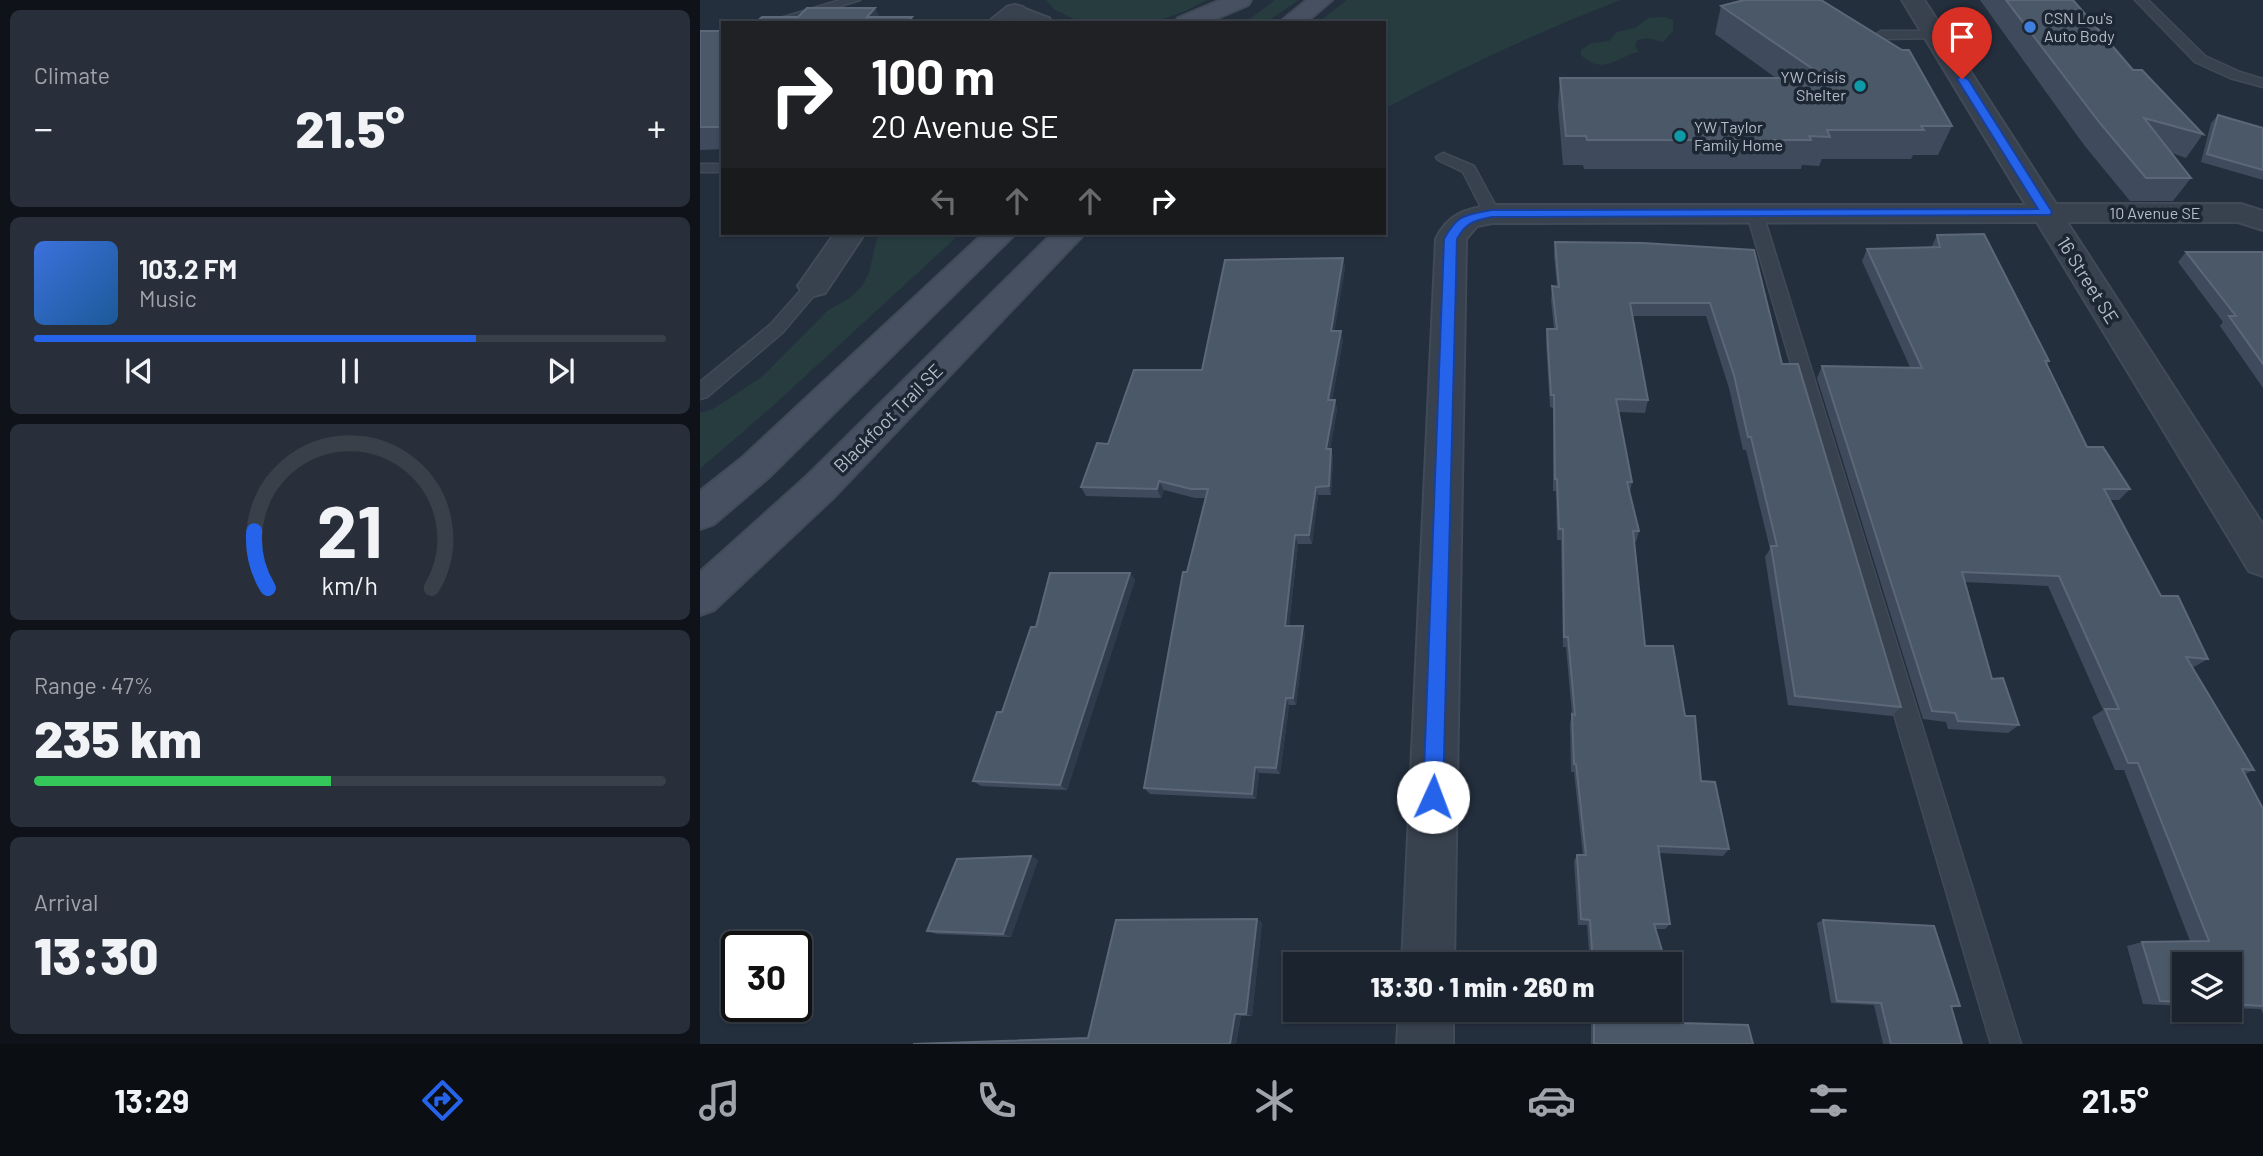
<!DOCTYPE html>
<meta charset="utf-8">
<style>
:root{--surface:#1b232e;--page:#282f3a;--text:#f1f3f6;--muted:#a0a4aa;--line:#39404a;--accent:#2563eb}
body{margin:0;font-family:Barlow,sans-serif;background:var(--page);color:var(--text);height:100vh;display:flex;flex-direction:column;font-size:26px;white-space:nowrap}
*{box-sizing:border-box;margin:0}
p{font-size:23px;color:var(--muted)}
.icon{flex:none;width:38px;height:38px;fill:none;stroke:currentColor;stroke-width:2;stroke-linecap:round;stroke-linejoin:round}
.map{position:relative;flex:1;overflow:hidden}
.details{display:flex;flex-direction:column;gap:10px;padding:10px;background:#0f1319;width:700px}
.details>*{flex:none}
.top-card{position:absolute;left:21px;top:21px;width:665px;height:214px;border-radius:0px;box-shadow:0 2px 5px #0004,0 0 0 2px var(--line);background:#202124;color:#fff;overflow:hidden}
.buttons{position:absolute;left:1472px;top:952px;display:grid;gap:14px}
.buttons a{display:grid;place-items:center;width:70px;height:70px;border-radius:0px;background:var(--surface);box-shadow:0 2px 5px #0004,0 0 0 2px var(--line);font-size:35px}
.speed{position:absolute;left:21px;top:931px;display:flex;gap:14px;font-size:35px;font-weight:700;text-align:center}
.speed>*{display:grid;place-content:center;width:91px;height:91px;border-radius:50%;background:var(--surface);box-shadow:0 2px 5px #0004,0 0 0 2px var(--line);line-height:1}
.speed .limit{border:4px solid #111;border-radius:10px;background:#fff;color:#111}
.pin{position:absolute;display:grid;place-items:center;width:60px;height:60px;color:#fff;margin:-72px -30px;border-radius:50% 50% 50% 0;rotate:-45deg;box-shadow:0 0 7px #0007}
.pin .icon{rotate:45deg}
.me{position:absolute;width:77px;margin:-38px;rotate:2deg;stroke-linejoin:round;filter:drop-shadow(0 0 5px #0008)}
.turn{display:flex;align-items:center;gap:24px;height:147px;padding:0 35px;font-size:32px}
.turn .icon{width:91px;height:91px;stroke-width:2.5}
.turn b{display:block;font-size:49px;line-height:60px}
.lanes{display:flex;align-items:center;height:66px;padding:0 35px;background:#0003;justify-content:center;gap:35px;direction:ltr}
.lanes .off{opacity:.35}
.big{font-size:52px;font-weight:800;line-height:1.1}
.details .widget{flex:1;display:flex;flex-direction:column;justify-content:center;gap:10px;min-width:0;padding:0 24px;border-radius:10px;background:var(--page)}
.details .dial{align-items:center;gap:0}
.dial svg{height:182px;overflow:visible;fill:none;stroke:var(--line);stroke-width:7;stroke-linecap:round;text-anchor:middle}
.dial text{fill:var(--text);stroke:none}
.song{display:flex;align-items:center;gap:21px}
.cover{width:84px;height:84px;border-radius:10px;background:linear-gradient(135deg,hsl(220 70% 55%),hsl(210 70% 35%))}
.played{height:7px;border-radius:4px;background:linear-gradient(90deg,var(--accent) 70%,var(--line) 70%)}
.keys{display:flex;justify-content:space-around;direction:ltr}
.heat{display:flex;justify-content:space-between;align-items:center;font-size:38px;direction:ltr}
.charge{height:10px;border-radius:5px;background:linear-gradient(90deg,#34c759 47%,var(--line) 0)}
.trip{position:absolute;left:583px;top:952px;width:399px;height:70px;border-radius:0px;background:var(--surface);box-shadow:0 2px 5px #0004,0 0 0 2px var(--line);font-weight:800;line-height:70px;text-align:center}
.menu{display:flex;height:112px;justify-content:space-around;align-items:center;background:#0b0e12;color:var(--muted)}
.menu .icon{width:49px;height:49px}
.menu .selected{color:var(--accent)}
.menu b{font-size:32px;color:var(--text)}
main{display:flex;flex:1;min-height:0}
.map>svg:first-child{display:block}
.green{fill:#263c3f}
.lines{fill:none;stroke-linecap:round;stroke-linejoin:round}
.service-casing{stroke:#414a57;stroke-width:3}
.minor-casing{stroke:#414a57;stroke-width:4}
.tertiary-casing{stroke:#414a57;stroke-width:4}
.secondary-casing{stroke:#414a57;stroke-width:4}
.service{fill:#38414e;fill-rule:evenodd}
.minor{fill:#38414e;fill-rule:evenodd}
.tertiary{fill:#38414e;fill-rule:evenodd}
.secondary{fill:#465061;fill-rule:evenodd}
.wall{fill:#3f4b5c}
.shaded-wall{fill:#2f3b4b}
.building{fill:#4b5868;stroke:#5c6777;stroke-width:2}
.route{fill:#2563eb;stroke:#184099;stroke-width:2}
.shop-dot{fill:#3f7fe0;stroke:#1d2633;stroke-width:2.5}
.culture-dot{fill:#0f9aa8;stroke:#1d2633;stroke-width:2.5}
.labels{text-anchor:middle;stroke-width:7;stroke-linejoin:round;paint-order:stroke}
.far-poi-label{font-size:16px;fill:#b4bcc9;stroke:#1d2633;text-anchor:start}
.far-street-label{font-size:16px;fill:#b4bcc9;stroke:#1d2633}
.street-label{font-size:19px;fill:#b4bcc9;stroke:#1d2633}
</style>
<main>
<section class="details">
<div class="widget"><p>Climate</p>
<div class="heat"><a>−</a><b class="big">21.5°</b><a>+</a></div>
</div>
<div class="widget">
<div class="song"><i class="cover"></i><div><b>103.2 FM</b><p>Music</p></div></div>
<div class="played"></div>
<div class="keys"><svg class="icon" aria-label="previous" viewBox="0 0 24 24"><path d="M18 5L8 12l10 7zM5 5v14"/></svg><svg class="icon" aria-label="pause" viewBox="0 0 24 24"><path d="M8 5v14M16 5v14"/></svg><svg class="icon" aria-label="next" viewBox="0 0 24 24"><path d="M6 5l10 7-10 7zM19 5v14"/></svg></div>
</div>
<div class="widget dial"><svg viewBox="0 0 100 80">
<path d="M14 69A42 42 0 1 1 86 69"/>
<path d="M14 69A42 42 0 0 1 8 44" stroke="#2563eb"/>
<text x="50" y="56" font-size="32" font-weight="700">21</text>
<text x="50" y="72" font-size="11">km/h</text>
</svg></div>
<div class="widget"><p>Range · 47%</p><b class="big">235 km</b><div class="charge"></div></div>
<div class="widget"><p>Arrival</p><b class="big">13:30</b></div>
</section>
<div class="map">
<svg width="1563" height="1044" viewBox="0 0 1563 1044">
<rect width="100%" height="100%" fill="#242f3e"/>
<path class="green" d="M346,0H507L486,11L451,23H382L355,10Z
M575,0H599L565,23H544Z
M647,0H921C839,31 762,68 684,109V23H617Z
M965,17L973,20V31L963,42L948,38L937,40L935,46L939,52C920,55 903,77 881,55V50L891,43L909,41L917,32L935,28L948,18Z
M178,233H261L75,404L0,469V413L13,409L63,376L128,310L150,298L162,286L169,273Z"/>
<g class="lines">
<defs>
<path id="service" d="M140,0H160L85,23H64Z
M1435,0H1448L1505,56L1540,72L1563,79V87L1530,78L1495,62Z
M1235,31L1239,32V38L1181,39L1175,35L1181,31Z
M743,153L774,166L800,214L798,217H786L763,172L738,160L736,157Z
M0,164H23V172H0Z
M1055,209L1063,214L1321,1044H1291L1047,214Z
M114,280L122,286L83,332L7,397L0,399V382L71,324L108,282Z"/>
<path id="minor" d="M1202,0H1224L1356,204H1541L1563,211V230L1538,222H1367L1563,525V576L1549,571L1337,222L792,223L777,226L766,239L754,964H702L736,239C748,214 766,209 792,205H1326Z
M315,5L323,7L326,12L314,23H287L307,7Z
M135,233H165L125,293L114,296L103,293L98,286Z
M699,1010H753V1044H697Z"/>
<path id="tertiary" d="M315,5L349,18L352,23C336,23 315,26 304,12L307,7Z"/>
<path id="secondary" d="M521,0H551L548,5L506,23H475L478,18Z
M607,0H632L605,23H579Z
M284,233H316L69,477L14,524L0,529V491L43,457Z
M353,233H385L133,498L14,610L0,615V572L107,476Z"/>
</defs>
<use href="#service" class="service-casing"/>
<use href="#minor" class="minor-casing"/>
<use href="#tertiary" class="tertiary-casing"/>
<use href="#secondary" class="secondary-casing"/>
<use href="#service" class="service"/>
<use href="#minor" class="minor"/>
<use href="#tertiary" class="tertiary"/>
<use href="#secondary" class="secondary"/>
</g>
<path class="wall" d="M1280,0H1373L1433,70L1503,134L1486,158L1472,153L1491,178L1473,201H1430L1384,145Z
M1021,6L1252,126L1238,155H1213L1211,159H1122L1119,166L1102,165L1101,169H884L883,165H863L858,106L860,78H1076L1015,34Z
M0,31H23V149L0,150Z
M1518,115L1563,128V180L1501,162L1511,123Z
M1237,235L1349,361L1347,365L1387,447L1430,489L1419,500H1410L1461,596L1508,659L1492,668L1554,770L1545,774L1563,809V1014L1561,1009L1530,1008V964H1484V1006L1443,1004L1427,946L1442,942L1490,941L1424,770H1415L1392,717L1403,710L1348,586L1265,582L1292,679L1319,725L1308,733L1248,729L1246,722L1223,719L1117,378L1122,366L1210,367L1162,261L1167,249L1231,248Z
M855,242L943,243L1082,364L1201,707L1192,716L1088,705L1065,557L1070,549L1046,450H1043L1029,388L1006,316H933L948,400L945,413L919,412L932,482L930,492L939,531L936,542H935L945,646L985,716L1001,781L1029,849L1023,856L959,853L970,924L965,929H956L966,964H890L887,925H878L874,861L877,855H883L874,772H871L870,724L872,714L866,647H863L861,540H857L856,491H853V408L850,407L846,342L847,329H854L851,300L852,286L857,287L854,255Z
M1486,252H1563V388L1520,326L1523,322L1478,262Z
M643,258L645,268L634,331L643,340L632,400H635L637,410L630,449H631L633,458L631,495H618L612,544H598L589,626H603L605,634L596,705H589L580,774L559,773L556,799L450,794L444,788L487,572L505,498H495L464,490L461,498L386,496L381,487L408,444Z
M430,573L435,580L367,790L281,786L273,781L302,712L336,627Z
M331,856L338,860L311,937L237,934L227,931Z
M557,919L562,923L552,1016H541L536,1044L388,1038Z
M1123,920L1260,1006L1251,1008L1262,1044H1183L1174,1005L1131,1003L1117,923Z
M893,1010H970L982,1023L1053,1044H891V1023L894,1021Z"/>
<path class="shaded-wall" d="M175,8L183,23L167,17Z
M212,17L215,23H207Z
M643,258L645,268L633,340L631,331Z
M641,331L643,340L630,409L628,400Z
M635,400L637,410L628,458L626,449Z
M631,449L633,458L631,495L629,486Z
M459,481L464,490L461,498L457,489Z
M616,487L618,495L612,544L609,535Z
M595,535L598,544L588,634L585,626Z
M430,573L435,580L367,790L360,785Z
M603,626L605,634L596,705L593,698Z
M586,698L589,705L580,774L576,768Z
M555,767L559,773L556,799L552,794Z
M331,856L338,860L311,937L303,934Z
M557,919L562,923L552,1016L546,1014Z
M535,1014L541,1016L536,1044H530Z"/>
<path class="building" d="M1044,0H1121L1202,50H1209L1252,126H1221L1224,130H1127L1130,137L1109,136L1111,140H887L886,136H866L860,78H1126L1021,6Z
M1306,0H1373L1433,70H1442L1503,134L1444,118L1491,178H1446L1399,122Z
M107,8H175L167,17H212L207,23H55L62,17H98Z
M0,31H23V127H0Z
M1518,115L1563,128V170L1507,154Z
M1284,234L1349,361H1345L1387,447H1403L1430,489H1404L1461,596H1478L1508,659L1486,657L1554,770L1542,769L1563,809V1006L1530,1004V964H1484V1002L1460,1001L1442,942L1509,941L1438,763H1428L1405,709H1419L1359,576L1262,572L1292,679L1303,678L1319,725L1258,721L1255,713L1232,711L1122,366L1222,368L1167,249L1240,247L1237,235Z
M855,242L943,243L1054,250L1082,364H1098L1201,707L1095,696L1071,546H1077L1051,437H1048L1034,375L1010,303H930L948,400L916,399L932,482H927L939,531H933L945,646H973L985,716H995L1001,781L1015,782L1029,849L958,846L970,924H954L966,964H893L890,920L881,919L877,855H886L876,764H874L872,714L875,715L868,637H864L863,529H859L857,479H855L854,395H851L847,329H857L852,286L859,287Z
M1486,252H1563V364L1529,316H1536Z
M643,258L631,331H641L628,400H635L626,449H631L629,486L616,487L609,535H595L585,626H603L593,698H586L576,768L555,767L552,794L444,788L483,572H487L508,489H491L459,481L457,489L381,487L397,443L408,444L434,370H502L525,260Z
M350,573H430L360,785L273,781L297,712H302L331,627H336Z
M331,856L303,934L227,931L257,859Z
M557,919L546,1014H535L530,1044H213L388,1038L416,920Z
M1123,920L1234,926L1260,1006H1251L1262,1044H1191L1181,1003L1137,1001Z
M970,978L982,1023L1048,1025L1053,1044H894V1020H897L896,1010H970Z"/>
<path class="route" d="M1262,76L1268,79L1352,212L1350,215L792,217C774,221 766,222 757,239L743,797L740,804L733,807L726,804L723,797L744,239C758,214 765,215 792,210L1338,209L1257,79Z"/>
<circle class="shop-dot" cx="1330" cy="27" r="7"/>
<g class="culture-dot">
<circle cx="1160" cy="86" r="7"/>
<circle cx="980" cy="136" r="7"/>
</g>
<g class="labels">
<g class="far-poi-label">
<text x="1344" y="24">CSN Lou's<tspan x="1344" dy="18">Auto Body</tspan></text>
<text x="1146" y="83" text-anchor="end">YW Crisis<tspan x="1146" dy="18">Shelter</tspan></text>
<text x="994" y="133">YW Taylor<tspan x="994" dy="18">Family Home</tspan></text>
</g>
<g class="far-street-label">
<text x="1455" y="219">10 Avenue SE</text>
</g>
<g class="street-label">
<text transform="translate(1388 280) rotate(58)" y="7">16 Street SE</text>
<text transform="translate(188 418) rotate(-45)" y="7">Blackfoot Trail SE</text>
</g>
</g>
</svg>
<div class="buttons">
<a><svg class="icon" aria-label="layers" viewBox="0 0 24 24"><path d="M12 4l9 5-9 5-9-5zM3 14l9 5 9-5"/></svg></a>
</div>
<div class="speed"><div class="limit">30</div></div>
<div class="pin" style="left:1262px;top:79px;background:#d93025"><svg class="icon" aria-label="arrive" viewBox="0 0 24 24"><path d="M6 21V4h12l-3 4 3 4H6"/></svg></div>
<svg class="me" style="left:733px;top:797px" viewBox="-20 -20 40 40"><circle r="19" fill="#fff"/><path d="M0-13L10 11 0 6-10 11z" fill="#2563eb"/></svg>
<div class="trip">13:30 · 1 min · 260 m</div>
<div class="top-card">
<div class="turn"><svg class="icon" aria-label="right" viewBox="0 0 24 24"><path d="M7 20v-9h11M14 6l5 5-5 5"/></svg><div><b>100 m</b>20 Avenue SE</div></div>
<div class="lanes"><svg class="icon off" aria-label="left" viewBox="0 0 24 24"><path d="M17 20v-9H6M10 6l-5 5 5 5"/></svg><svg class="icon off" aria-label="ahead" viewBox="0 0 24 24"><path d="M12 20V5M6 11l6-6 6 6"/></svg><svg class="icon off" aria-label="ahead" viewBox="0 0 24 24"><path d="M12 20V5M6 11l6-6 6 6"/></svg><svg class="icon" aria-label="right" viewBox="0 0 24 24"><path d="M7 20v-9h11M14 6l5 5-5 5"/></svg></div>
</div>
</div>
</main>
<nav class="menu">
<b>13:29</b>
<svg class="icon selected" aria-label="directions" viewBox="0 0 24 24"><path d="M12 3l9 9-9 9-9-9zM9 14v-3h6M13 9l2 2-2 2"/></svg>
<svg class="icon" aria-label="music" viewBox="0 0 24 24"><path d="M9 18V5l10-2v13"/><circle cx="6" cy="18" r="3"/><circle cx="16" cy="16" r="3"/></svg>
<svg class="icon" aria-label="phone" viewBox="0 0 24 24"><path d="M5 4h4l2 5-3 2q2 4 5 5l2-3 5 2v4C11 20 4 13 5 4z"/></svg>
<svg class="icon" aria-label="climate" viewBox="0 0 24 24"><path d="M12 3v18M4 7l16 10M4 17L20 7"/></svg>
<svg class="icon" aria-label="car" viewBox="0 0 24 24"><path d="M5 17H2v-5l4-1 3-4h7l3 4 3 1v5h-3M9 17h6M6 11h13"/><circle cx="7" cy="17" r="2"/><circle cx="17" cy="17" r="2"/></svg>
<svg class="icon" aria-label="filters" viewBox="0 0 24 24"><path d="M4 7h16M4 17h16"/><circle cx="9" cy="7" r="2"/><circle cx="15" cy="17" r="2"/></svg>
<b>21.5°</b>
</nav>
